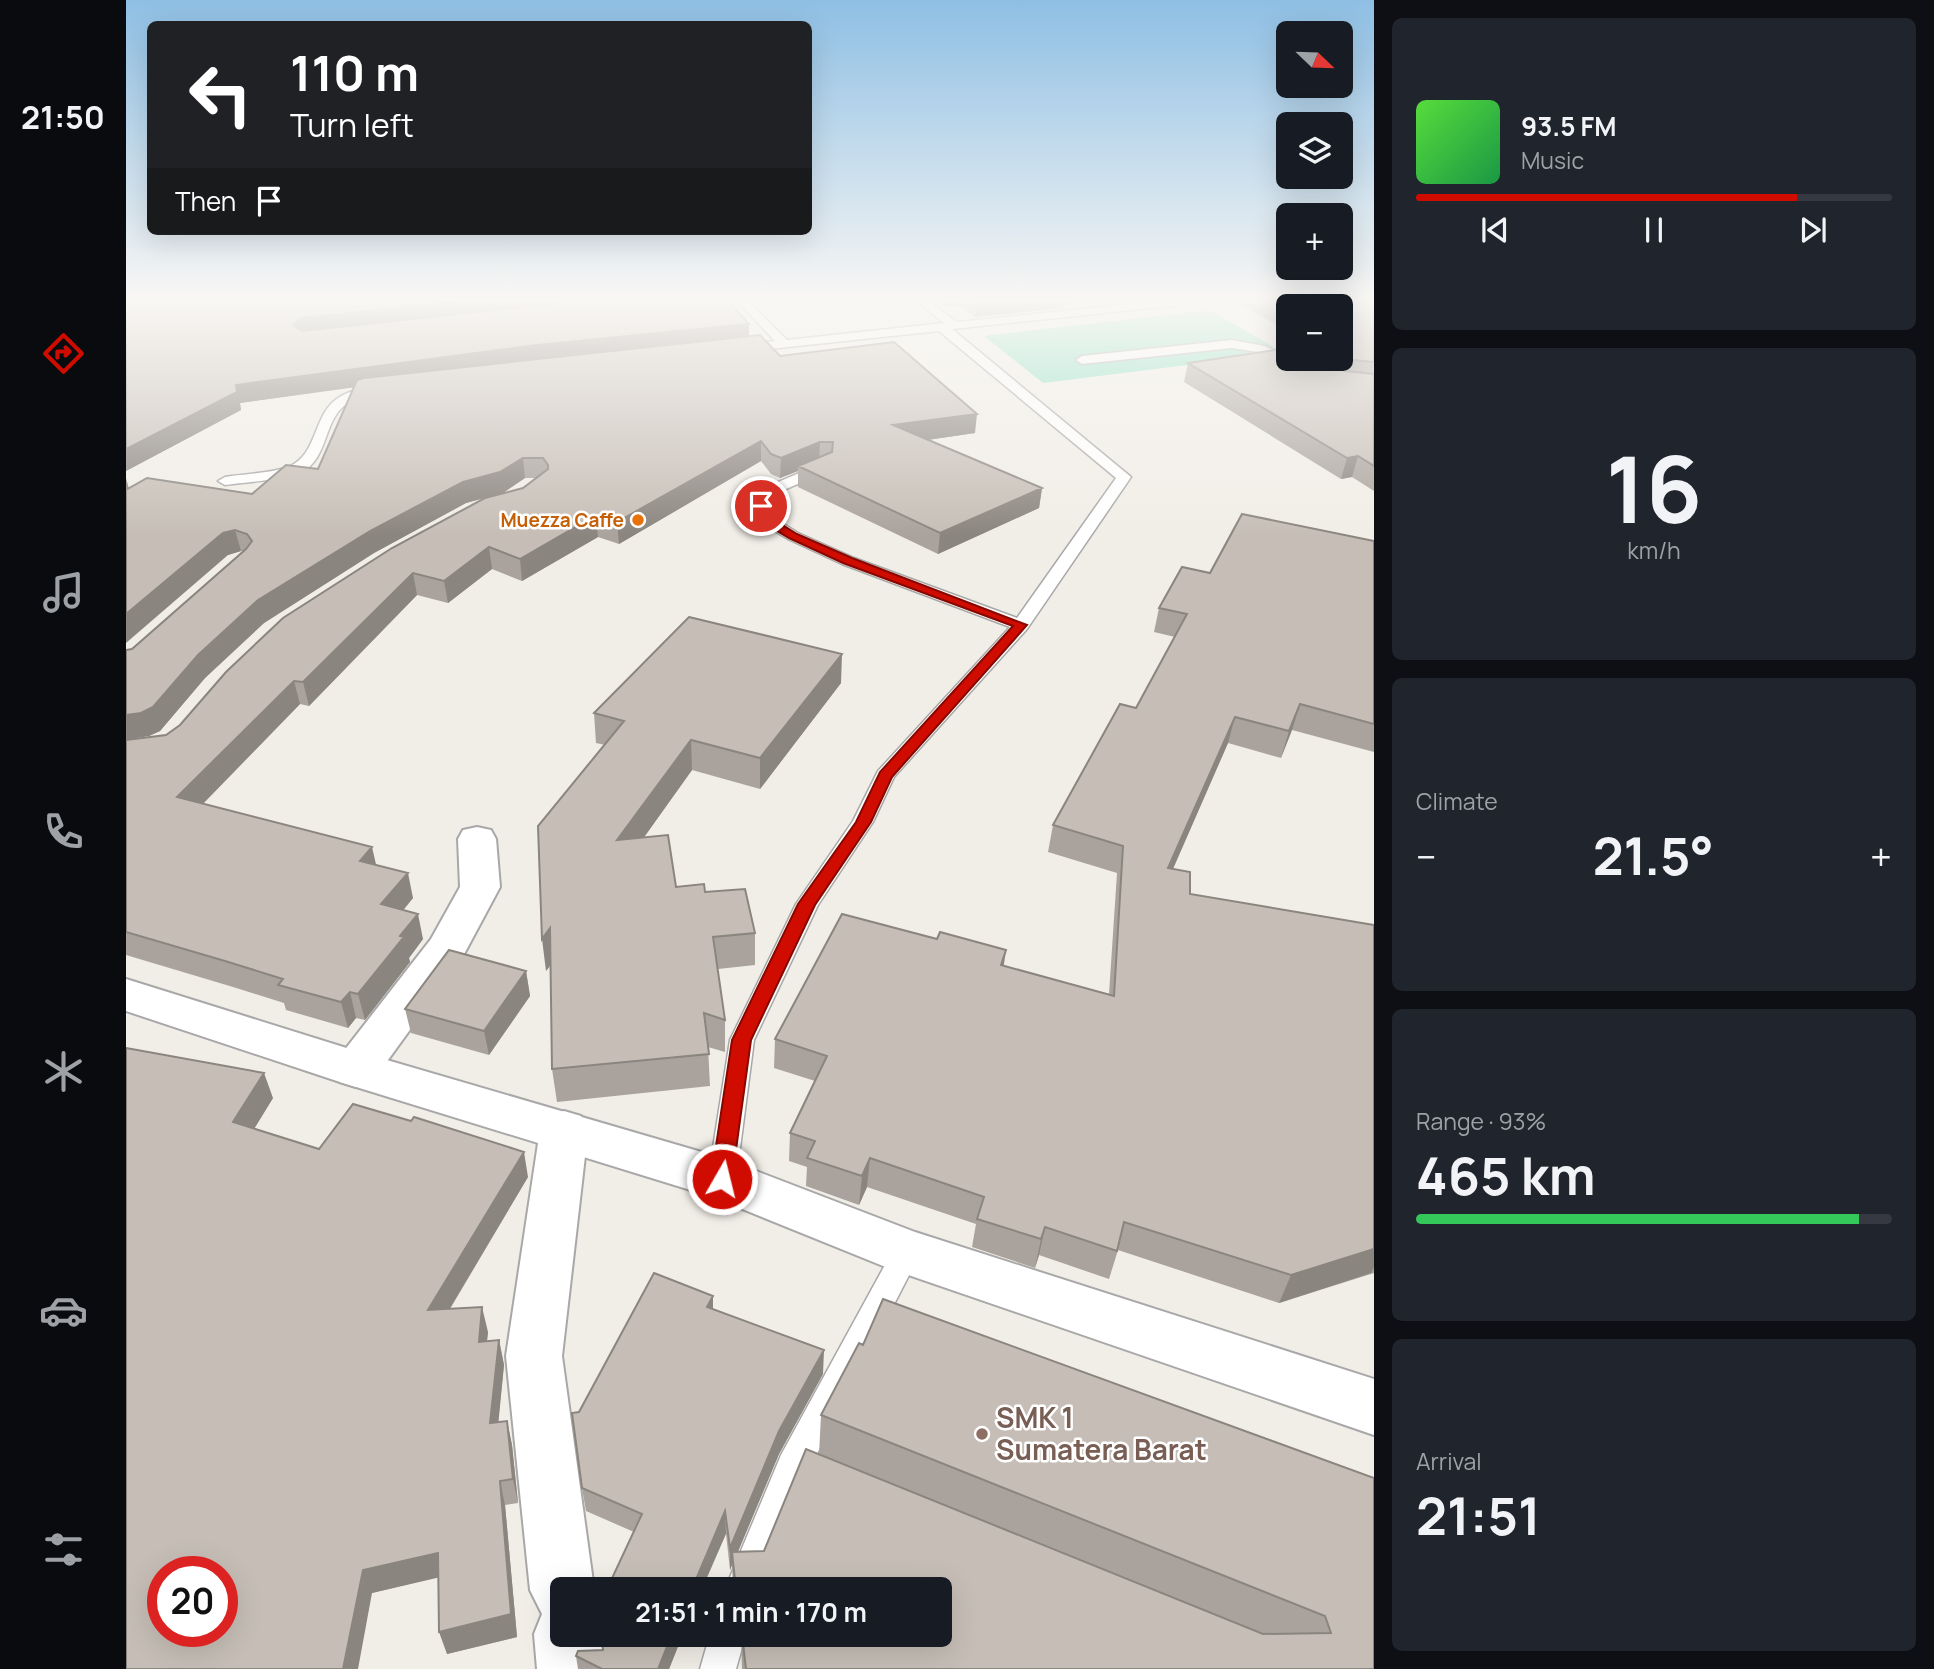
<!DOCTYPE html>
<meta charset="utf-8">
<style>
:root{--surface:#171b24;--page:#20242c;--text:#f1f3f6;--muted:#9ea1a6;--line:#363941;--accent:#d00c01}
body{margin:0;font-family:Manrope,sans-serif;background:var(--page);color:var(--text);height:100vh;display:flex;flex-direction:column;font-size:26px;white-space:nowrap}
*{box-sizing:border-box;margin:0}
p{font-size:23px;color:var(--muted)}
.icon{flex:none;width:38px;height:38px;fill:none;stroke:currentColor;stroke-width:2;stroke-linecap:round;stroke-linejoin:round}
.map{position:relative;flex:1;overflow:hidden}
.sheet{display:flex;flex-direction:column;gap:18px;padding:18px;background:#0d0f14;width:560px}
.sheet>*{flex:none}
.top-card{position:absolute;left:21px;top:21px;width:665px;height:214px;border-radius:10px;box-shadow:0 7px 28px #0002;background:#202124;color:#fff;overflow:hidden}
.needle{width:46px;rotate:113deg}
.tools{position:absolute;left:1150px;top:21px;display:grid;gap:14px}
.tools a{display:grid;place-items:center;width:77px;height:77px;border-radius:10px;background:var(--surface);box-shadow:0 7px 28px #0002;font-size:35px}
.speed{position:absolute;left:21px;top:1556px;display:flex;gap:14px;font-size:35px;font-weight:700;text-align:center}
.speed>*{display:grid;place-content:center;width:91px;height:91px;border-radius:50%;background:var(--surface);box-shadow:0 7px 28px #0002;line-height:1}
.speed .limit{border:10px solid #d22;background:#fff;color:#111}
.pin{position:absolute;display:grid;place-items:center;width:60px;height:60px;color:#fff;margin:-30px;border:4px solid #fff;border-radius:50%;box-shadow:0 2px 7px #0007}
.me{position:absolute;width:77px;margin:-38px;rotate:8deg;stroke-linejoin:round;filter:drop-shadow(0 0 5px #0008)}
.turn{display:flex;align-items:center;gap:24px;height:147px;padding:0 28px;font-size:32px}
.turn .icon{width:91px;height:91px;stroke-width:2.5}
.turn b{display:block;font-size:49px;line-height:60px}
.then{display:flex;align-items:center;height:66px;padding:0 28px;background:#0003;gap:14px;font-size:26px}
.big{font-size:52px;font-weight:700;line-height:1.1}
.sheet .tile{flex:1;display:flex;flex-direction:column;justify-content:center;gap:10px;min-width:0;padding:0 24px;border-radius:10px;background:var(--page)}
.sheet .dial{align-items:center;gap:0}
.dial b{font-size:91px;line-height:1}
.song{display:flex;align-items:center;gap:21px}
.cover{width:84px;height:84px;border-radius:10px;background:linear-gradient(135deg,hsl(110 70% 55%),hsl(140 70% 35%))}
.played{height:7px;border-radius:4px;background:linear-gradient(90deg,var(--accent) 80%,var(--line) 80%)}
.keys{display:flex;justify-content:space-around;direction:ltr}
.heat{display:flex;justify-content:space-between;align-items:center;font-size:38px;direction:ltr}
.charge{height:10px;border-radius:5px;background:linear-gradient(90deg,#34c759 93%,var(--line) 0)}
.trip{position:absolute;left:424px;top:1577px;width:402px;height:70px;border-radius:10px;background:var(--surface);box-shadow:0 7px 28px #0002;font-weight:700;line-height:70px;text-align:center}
main{display:flex;flex:1;min-height:0}
.dock{display:flex;flex-direction:column;width:126px;justify-content:space-around;align-items:center;background:#090b0e;color:var(--muted)}
.dock .icon{width:49px;height:49px}
.dock .current{color:var(--accent)}
.dock b{font-size:32px;color:var(--text)}
.map>svg:first-child{display:block}
.pitch{fill:#86dfc1}
.lines{fill:none;stroke-linecap:round;stroke-linejoin:round}
.service-casing{stroke:#a8a8a8;stroke-width:3}
.minor-casing{stroke:#a8a8a8;stroke-width:4}
.tertiary-casing{stroke:#a8a8a8;stroke-width:4}
.service{fill:#fff;fill-rule:evenodd}
.minor{fill:#fff;fill-rule:evenodd}
.tertiary{fill:#fff;fill-rule:evenodd}
.wall{fill:#aaa39d}
.shaded-wall{fill:#8b857f}
.building{fill:#c6beb6;stroke:#8b857f;stroke-width:2;fill-rule:evenodd}
.route{fill:#d00c01;stroke:#870801;stroke-width:2}
.food-dot{fill:#e8710a;stroke:#fff;stroke-width:2.5}
.education-dot{fill:#8d6e63;stroke:#fff;stroke-width:2.5}
.labels{text-anchor:middle;stroke-width:5;stroke-linejoin:round;paint-order:stroke}
.far-food-label{font-size:19px;font-weight:bold;fill:#c56008;stroke:#fff;text-anchor:end}
.near-education-label{font-size:28px;font-weight:bold;fill:#785e54;stroke:#fff;text-anchor:start}
</style>
<main>
<nav class="dock">
<b>21:50</b>
<svg class="icon current" aria-label="directions" viewBox="0 0 24 24"><path d="M12 3l9 9-9 9-9-9zM9 14v-3h6M13 9l2 2-2 2"/></svg>
<svg class="icon" aria-label="music" viewBox="0 0 24 24"><path d="M9 18V5l10-2v13"/><circle cx="6" cy="18" r="3"/><circle cx="16" cy="16" r="3"/></svg>
<svg class="icon" aria-label="phone" viewBox="0 0 24 24"><path d="M5 4h4l2 5-3 2q2 4 5 5l2-3 5 2v4C11 20 4 13 5 4z"/></svg>
<svg class="icon" aria-label="climate" viewBox="0 0 24 24"><path d="M12 3v18M4 7l16 10M4 17L20 7"/></svg>
<svg class="icon" aria-label="car" viewBox="0 0 24 24"><path d="M5 17H2v-5l4-1 3-4h7l3 4 3 1v5h-3M9 17h6M6 11h13"/><circle cx="7" cy="17" r="2"/><circle cx="17" cy="17" r="2"/></svg>
<svg class="icon" aria-label="filters" viewBox="0 0 24 24"><path d="M4 7h16M4 17h16"/><circle cx="9" cy="7" r="2"/><circle cx="15" cy="17" r="2"/></svg>
</nav>
<div class="map">
<svg width="1248" height="1669" viewBox="0 0 1248 1669">
<rect width="100%" height="100%" fill="#f1eee7"/>
<path class="pitch" d="M1084,310L1158,353L917,383L858,336Z"/>
<g class="lines">
<defs>
<path id="service" d="M612,302H623L661,340L818,323L792,302H804L831,322L1023,302H1060L1055,305L826,329L1005,477L901,629L768,777L747,822L692,905L628,1040L610,1179L606,1187L596,1190L586,1187L582,1179L604,1040L670,904L727,821L752,771L884,627L716,564L662,539L637,524L628,506L643,486L692,465H702V471L653,492L642,506L648,518L672,533L728,558L891,618L990,478L813,331L615,352L611,351V345L649,341Z
M1106,340L1139,346L1172,364L1162,367L1132,352L1106,348L956,364L950,360L956,356Z
M253,385L259,389L257,392C245,395 233,396 222,403C196,419 204,459 174,473C159,480 118,482 99,485L92,481L99,477C116,474 154,473 168,464C192,449 188,414 212,398C224,390 239,388 253,385Z
M781,1239L791,1243L795,1252L680,1475L635,1589H599L655,1455L771,1243Z
M584,1634H620L610,1669H574Z"/>
<path id="minor" d="M351,827L365,830L370,839L374,887L336,958L246,1082L230,1087L214,1082L207,1069L214,1056L305,939L334,887L332,839L337,830Z
M438,1111L455,1116L462,1130L436,1356L468,1589H436V1634H474L479,1669H411L408,1634L416,1614L404,1590L380,1356L414,1130L421,1116Z"/>
<path id="tertiary" d="M0,979L230,1051L596,1158L789,1232L1248,1379V1435L762,1268L584,1196L214,1082L0,1011Z"/>
</defs>
<use href="#service" class="service-casing"/>
<use href="#minor" class="minor-casing"/>
<use href="#tertiary" class="tertiary-casing"/>
<use href="#service" class="service"/>
<use href="#minor" class="minor"/>
<use href="#tertiary" class="tertiary"/>
</g>
<path class="wall" d="M0,302L623,336L654,356L849,433L802,440L916,488L913,508L812,554L672,487V471L654,478L645,474L635,461L493,544L472,537L396,581L366,569L322,603L291,595L183,706L174,704L77,804L250,865L287,898L277,910L297,939L283,958L284,962L239,1020L230,1018L222,1028L160,1010L158,1003L107,987L0,955V740L40,735L397,488L409,478H399L377,493L340,503L248,553L138,623L79,678L34,731L23,736L6,649L117,552L115,551L102,555L3,488L126,494L192,469L228,387L114,403L115,410L0,471Z
M811,302H958L939,304L938,308L849,317L832,305L817,307Z
M1110,302H1248V491L1226,477L1215,479L1058,382L1062,363L1162,359H1214V306H1162V331Z
M1248,541V752L1166,730L1155,758L1102,743L1047,869L1064,894L1248,925V1273L1153,1303L992,1250L983,1279L913,1255L909,1268L846,1247L850,1224L741,1187L733,1205L680,1186L681,1167L663,1161L664,1133L689,1081L648,1068L649,1039L878,966L983,994L991,873L922,852L927,825L1010,708L1049,637L1028,632L1033,608L1084,573Z
M715,683L634,789L566,770L518,837L550,887L579,892L629,933V965L592,969L599,1020V1052L582,1047L584,1086L431,1102L426,1069L425,965L420,971L479,745L470,743L468,713Z
M400,971L404,996L363,1055L285,1033L279,1009Z
M0,1048L147,1098L128,1129L193,1149L402,1177L324,1309L362,1332L361,1341L373,1340L378,1365L372,1422L381,1421L386,1445L392,1503L379,1505L391,1637L321,1654L312,1577L246,1593Z
M587,1309L697,1374L653,1454L612,1552L638,1551L693,1454L695,1415L1248,1478V1669H616L615,1634H814V1589H607L606,1565L604,1570L600,1534L508,1532L460,1511L456,1488L453,1412Z
M475,1634H557L543,1669H452L450,1656L477,1650Z"/>
<path class="shaded-wall" d="M330,302H484L171,342L167,325L175,318Z
M817,302H832V305L817,307Z
M851,302H958L939,304L938,308L849,317Z
M623,324V341L413,362L114,403L115,410L0,471V449L110,385L411,345Z
M851,414L849,433L766,445L767,425Z
M635,441V461L493,544L491,522Z
M694,442L693,462L672,466V471L654,478L655,458Z
M1232,456L1226,477L1215,479L1221,458Z
M397,458L399,478L377,493L340,503L248,553L138,623L79,678L34,731L23,736L0,740V715L72,655L132,600L244,531L337,482Z
M0,478L5,496L0,503Z
M916,488L913,508L812,554L814,533Z
M470,515L472,537L396,581L394,559Z
M109,530L115,551L102,555L0,643V614L97,533Z
M363,547L366,569L322,603L318,581Z
M287,573L291,595L183,706L177,682Z
M716,654L715,683L634,789V758Z
M168,681L174,704L59,822L51,797Z
M1174,704L1166,730L1155,758L1163,731Z
M1109,717L1102,743L1035,896L1042,868Z
M565,740L566,770L494,871L491,840Z
M246,847L252,873L234,861Z
M282,873L287,898L261,930L255,904Z
M292,914L297,939L283,958L284,962L239,1020L232,994L274,936Z
M424,928L428,960L420,971L416,939Z
M880,950L876,978L875,965Z
M400,971L404,996L363,1055L358,1031Z
M224,992L230,1018L222,1028L215,1002Z
M138,1073L147,1098L117,1147L107,1122Z
M398,1152L402,1177L308,1335L302,1310Z
M744,1158L741,1187L733,1205L736,1176Z
M919,1227L913,1255L909,1268L915,1239Z
M1248,1249V1267L1245,1273L1153,1303L1165,1275Z
M587,1296V1320L581,1307Z
M356,1307L362,1332L358,1366L353,1342Z
M373,1340L378,1365L370,1447L364,1423Z
M698,1350L697,1374L653,1454L607,1563L606,1552V1565L604,1570V1548L653,1431Z
M381,1421L386,1445L392,1503L387,1479Z
M374,1481L379,1505L391,1637L321,1654L313,1632Z
M599,1511L600,1534L576,1589H566Z
M312,1553L319,1576L246,1593L232,1669H217L237,1570Z
M546,1634H557L543,1669H532Z"/>
<path class="building" d="M0,302H330L175,318L167,325L176,331L444,302H603L623,324L411,345L110,385L111,392L0,449Z
M1146,302H1248V362L1227,360L1214,355V341L1217,340L1214,339V306H1162V311Z
M634,335L654,356L768,342L851,414L767,425L916,488L814,533L672,466L706,452L707,442H694L655,458L645,454L635,441L491,522L470,515L394,559L363,547L318,581L287,573L177,682L168,681L51,797L246,847L234,861L282,873L255,904L292,914L274,936L278,937L232,994L224,992L215,1002L152,985L157,979L99,961L0,932V740L40,735L54,725L100,672L157,618L266,548L359,498L397,488L422,469V465L417,458H397L374,472L337,482L244,531L132,600L72,655L27,707L15,713L0,715V650L6,649L120,549L126,541L121,534L109,530L97,533L0,614V490L21,478L126,494L160,465L192,469L231,380L238,378Z
M1162,348V359H1189L1219,371L1248,374V466L1232,456L1221,458L1062,363Z
M1116,514L1248,541V724L1174,704L1163,731L1109,717L1042,868L1064,872V894L1248,925V1249L1165,1275L998,1222L991,1251L919,1227L915,1239L851,1219L858,1197L744,1158L736,1176L681,1158L689,1141L664,1133L701,1056L649,1039L716,914L811,939L814,932L880,950L875,965L988,996L997,846L927,825L994,704L1010,708L1061,614L1033,608L1056,567L1084,573Z
M563,617L716,654L634,758L565,740L491,840L542,835L550,887L578,884L579,892L619,889L629,933L587,937L599,1020L578,1013L583,1054L426,1069L424,928L416,939L412,826L498,721L468,713Z
M323,950L400,971L358,1031L279,1009Z
M0,1048L138,1073L107,1122L193,1149L227,1104L285,1121L288,1117L398,1152L302,1310L356,1307L353,1342L373,1340L364,1423L381,1421L387,1479L374,1481L385,1614L313,1632L312,1553L237,1570L217,1669H0ZM37,1572H96V1631H37Z
M528,1273L587,1296L581,1307L698,1350L653,1431L604,1548L599,1511L566,1589H481L516,1514L456,1488L446,1413L453,1412Z
M757,1299L1248,1478V1669H620L616,1634H814V1589H610L606,1552L638,1551L680,1449L1137,1634L1205,1633L1199,1616L695,1415L733,1343L737,1345Z
M475,1634H546L532,1669H476L450,1656L452,1651L477,1650Z"/>
<linearGradient id="sky" x2="0" y2="1"><stop stop-color="#8ebfe4"/><stop offset="0.56" stop-color="#f9f7f4"/><stop offset="1" stop-color="#f9f7f4" stop-opacity="0"/></linearGradient>
<rect width="1248" height="536" fill="url(#sky)"/>
<path class="route" d="M635,502L639,503L647,519L671,534L726,558L901,625L766,777L745,822L689,905L625,1040L606,1179L603,1185L596,1187L589,1185L585,1179L606,1040L672,904L730,822L754,772L887,626L717,563L663,538L638,523L629,506Z"/>
<circle class="food-dot" cx="512" cy="520" r="7"/>
<circle class="education-dot" cx="856" cy="1434" r="7"/>
<g class="labels">
<g class="far-food-label">
<text x="498" y="527">Muezza Caffe</text>
</g>
<g class="near-education-label">
<text x="870" y="1428">SMK 1<tspan x="870" dy="32">Sumatera Barat</tspan></text>
</g>
</g>
</svg>
<div class="tools">
<a><svg class="needle" viewBox="-14 -14 28 28"><path d="M0-13l5 13h-10z" fill="#e53935"/><path d="M0 13l5-13h-10z" fill="#9ea1a6"/></svg></a>
<a><svg class="icon" aria-label="layers" viewBox="0 0 24 24"><path d="M12 4l9 5-9 5-9-5zM3 14l9 5 9-5"/></svg></a>
<a>+</a>
<a>−</a>
</div>
<div class="speed"><div class="limit">20</div></div>
<div class="pin" style="left:635px;top:506px;background:#d93025"><svg class="icon" aria-label="arrive" viewBox="0 0 24 24"><path d="M6 21V4h12l-3 4 3 4H6"/></svg></div>
<svg class="me" style="left:596px;top:1179px" viewBox="-20 -20 40 40"><circle r="17" fill="#d00c01" stroke="#fff" stroke-width="3"/><path d="M0-11L8 9 0 5-8 9z" fill="#fff"/></svg>
<div class="trip">21:51 · 1 min · 170 m</div>
<div class="top-card">
<div class="turn"><svg class="icon" aria-label="left" viewBox="0 0 24 24"><path d="M17 20v-9H6M10 6l-5 5 5 5"/></svg><div><b>110 m</b>Turn left</div></div>
<div class="then">Then<svg class="icon" aria-label="arrive" viewBox="0 0 24 24"><path d="M6 21V4h12l-3 4 3 4H6"/></svg></div>
</div>
</div>
<section class="sheet">
<div class="tile">
<div class="song"><i class="cover"></i><div><b>93.5 FM</b><p>Music</p></div></div>
<div class="played"></div>
<div class="keys"><svg class="icon" aria-label="previous" viewBox="0 0 24 24"><path d="M18 5L8 12l10 7zM5 5v14"/></svg><svg class="icon" aria-label="pause" viewBox="0 0 24 24"><path d="M8 5v14M16 5v14"/></svg><svg class="icon" aria-label="next" viewBox="0 0 24 24"><path d="M6 5l10 7-10 7zM19 5v14"/></svg></div>
</div>
<div class="tile dial"><b>16</b><p>km/h</p></div>
<div class="tile"><p>Climate</p>
<div class="heat"><a>−</a><b class="big">21.5°</b><a>+</a></div>
</div>
<div class="tile"><p>Range · 93%</p><b class="big">465 km</b><div class="charge"></div></div>
<div class="tile"><p>Arrival</p><b class="big">21:51</b></div>
</section>
</main>
